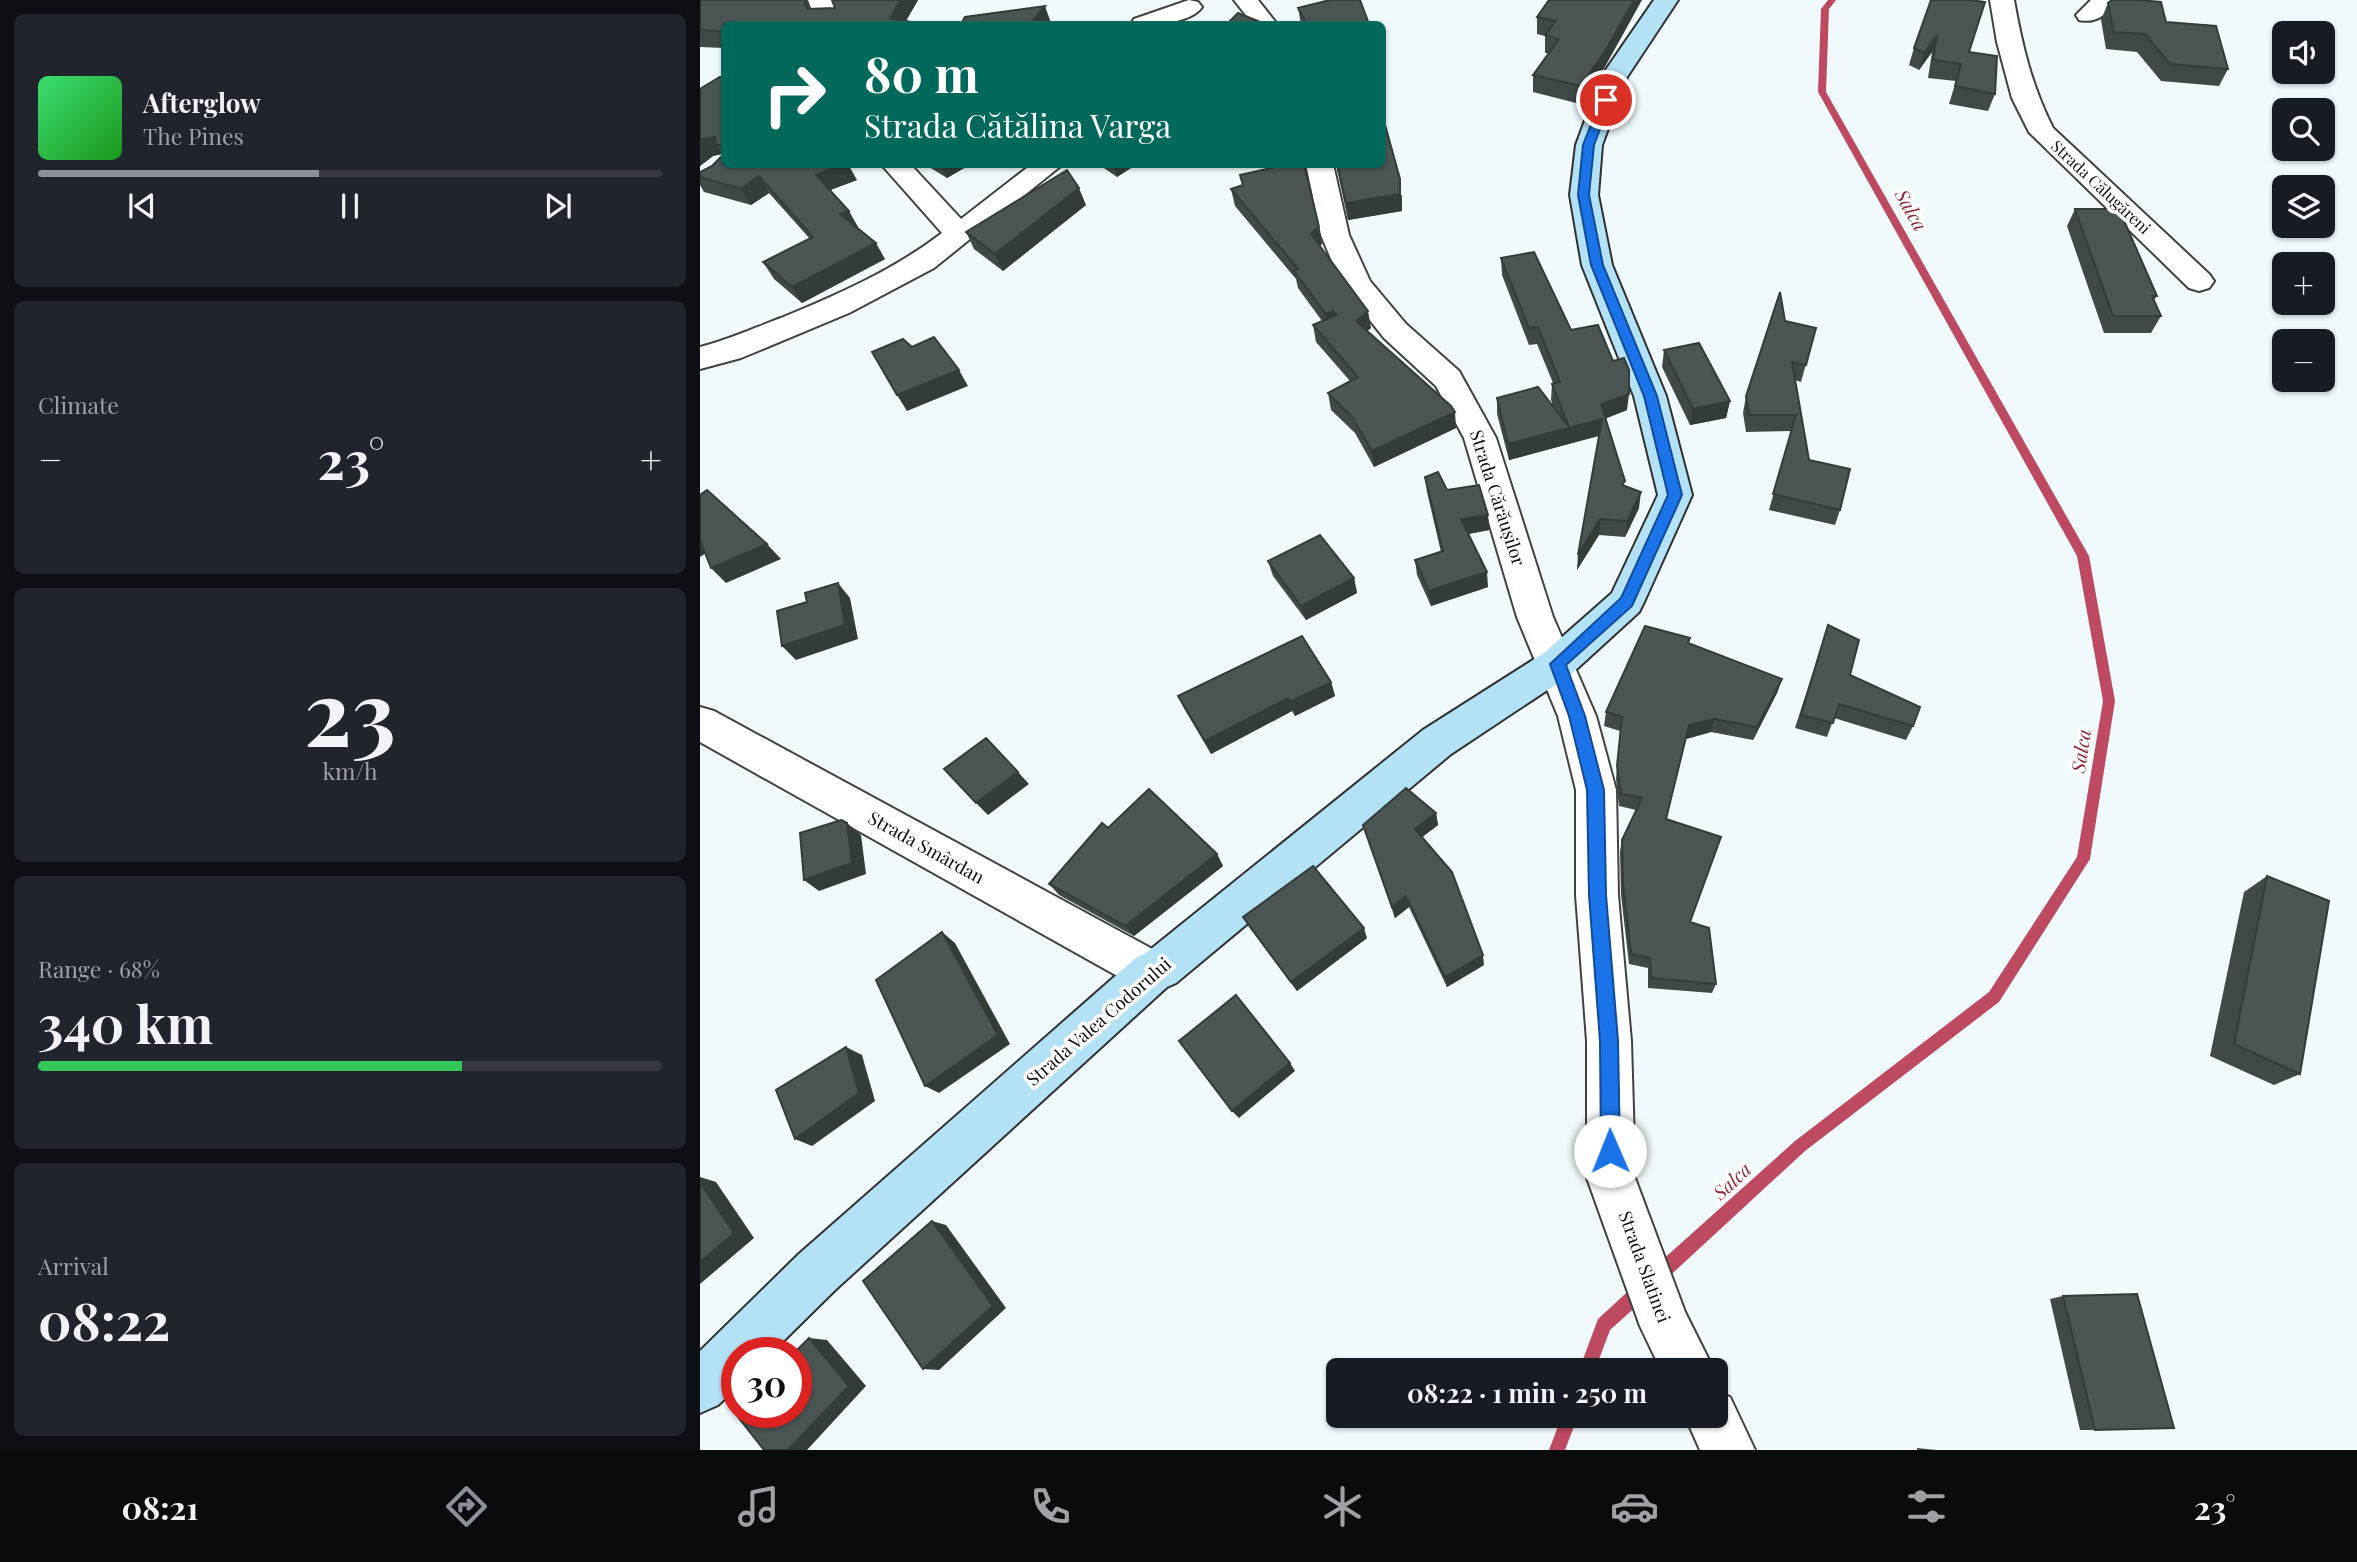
<!DOCTYPE html>
<meta charset="utf-8">
<style>
:root{--surface:#171b24;--page:#20242c;--text:#f1f3f6;--muted:#9ea1a6;--line:#363941;--accent:#8c9099}
body{margin:0;font-family:"Playfair Display",serif;background:var(--page);color:var(--text);height:100vh;display:flex;flex-direction:column;font-size:26px;white-space:nowrap}
*{box-sizing:border-box;margin:0}
p{font-size:23px;color:var(--muted)}
.icon{flex:none;width:38px;height:38px;fill:none;stroke:currentColor;stroke-width:2;stroke-linecap:round;stroke-linejoin:round}
.map{position:relative;flex:1;overflow:hidden}
.side{display:flex;flex-direction:column;gap:14px;padding:14px;background:#0d0f14;width:700px}
.side>*{flex:none}
.hud{position:absolute;left:21px;top:21px;width:665px;height:147px;border-radius:10px;box-shadow:0 2px 5px #0004;background:#00695c;color:#fff;overflow:hidden}
.controls{position:absolute;left:1572px;top:21px;display:grid;gap:14px}
.controls a{display:grid;place-items:center;width:63px;height:63px;border-radius:10px;background:var(--surface);box-shadow:0 2px 5px #0004;font-size:35px}
.speed{position:absolute;left:21px;top:1337px;display:flex;gap:14px;font-size:35px;font-weight:700;text-align:center}
.speed>*{display:grid;place-content:center;width:91px;height:91px;border-radius:50%;background:var(--surface);box-shadow:0 2px 5px #0004;line-height:1}
.speed .limit{border:10px solid #d22;background:#fff;color:#111}
.pin{position:absolute;display:grid;place-items:center;width:60px;height:60px;color:#fff;margin:-30px;border:4px solid #fff;border-radius:50%;box-shadow:0 2px 7px #0007}
.me{position:absolute;width:77px;margin:-38px;rotate:359deg;stroke-linejoin:round;filter:drop-shadow(0 0 5px #0008)}
.turn{display:flex;align-items:center;gap:24px;height:147px;padding:0 28px;font-size:32px}
.turn .icon{width:91px;height:91px;stroke-width:2.5}
.turn b{display:block;font-size:49px;line-height:60px}
.big{font-size:52px;font-weight:700;line-height:1.1}
.side .card{flex:1;display:flex;flex-direction:column;justify-content:center;gap:10px;min-width:0;padding:0 24px;border-radius:10px;background:var(--page)}
.side .dial{align-items:center;gap:0}
.dial b{font-size:91px;line-height:1}
.song{display:flex;align-items:center;gap:21px}
.cover{width:84px;height:84px;border-radius:10px;background:linear-gradient(135deg,hsl(140 70% 55%),hsl(120 70% 35%))}
.played{height:7px;border-radius:4px;background:linear-gradient(90deg,var(--accent) 45%,var(--line) 45%)}
.keys{display:flex;justify-content:space-around;direction:ltr}
.heat{display:flex;justify-content:space-between;align-items:center;font-size:38px;direction:ltr}
.charge{height:10px;border-radius:5px;background:linear-gradient(90deg,#34c759 68%,var(--line) 0)}
.trip{position:absolute;left:626px;top:1358px;width:402px;height:70px;border-radius:10px;background:var(--surface);box-shadow:0 2px 5px #0004;font-weight:700;line-height:70px;text-align:center}
.dock{display:flex;height:112px;justify-content:space-around;align-items:center;background:#090b0e;color:var(--muted)}
.dock .icon{width:49px;height:49px}
.dock .current{color:var(--accent)}
.dock b{font-size:32px;color:var(--text)}
main{display:flex;flex:1;min-height:0}
.map>svg:first-child{display:block}
.lines{fill:none;stroke-linecap:round;stroke-linejoin:round}
.stream{fill:#bd4a60;fill-rule:evenodd}
.street-casing{stroke:#414141;stroke-width:4}
.secondary-casing{stroke:#303030;stroke-width:4}
.street{fill:#fff;fill-rule:evenodd}
.secondary{fill:#b3e1f6;fill-rule:evenodd}
.wall{fill:#404947}
.shaded-wall{fill:#343c3a}
.building{fill:#4b5553;stroke:#343c3a;stroke-width:2}
.route{fill:#1a73e8;stroke:#114b97;stroke-width:2}
.labels{text-anchor:middle;stroke-width:7;stroke-linejoin:round;paint-order:stroke}
.far-street-label{font-size:16px;fill:#0e0e0e;stroke:#fff}
.street-label{font-size:18px;fill:#0e0e0e;stroke:#fff}
.water-label{font-size:19px;font-style:italic;fill:#912536;stroke:#fff}
</style>
<main>
<section class="side">
<div class="card">
<div class="song"><i class="cover"></i><div><b>Afterglow</b><p>The Pines</p></div></div>
<div class="played"></div>
<div class="keys"><svg class="icon" aria-label="previous" viewBox="0 0 24 24"><path d="M18 5L8 12l10 7zM5 5v14"/></svg><svg class="icon" aria-label="pause" viewBox="0 0 24 24"><path d="M8 5v14M16 5v14"/></svg><svg class="icon" aria-label="next" viewBox="0 0 24 24"><path d="M6 5l10 7-10 7zM19 5v14"/></svg></div>
</div>
<div class="card"><p>Climate</p>
<div class="heat"><a>−</a><b class="big">23°</b><a>+</a></div>
</div>
<div class="card dial"><b>23</b><p>km/h</p></div>
<div class="card"><p>Range · 68%</p><b class="big">340 km</b><div class="charge"></div></div>
<div class="card"><p>Arrival</p><b class="big">08:22</b></div>
</section>
<div class="map">
<svg width="1657" height="1450" viewBox="0 0 1657 1450">
<rect width="100%" height="100%" fill="#f0fafd"/>
<g class="lines">
<path class="stream" d="M1128,0H1136L1129,9L1126,92L1389,556L1415,701L1390,859L1299,1002L1105,1151L962,1283L956,1285L950,1283L948,1277L950,1271L1095,1141L1289,992L1377,857L1403,701L1377,556L1118,92L1121,9Z
M943,1281L949,1283L951,1289L949,1295L910,1330L895,1370H879L898,1319L937,1283Z
M862,1416H878L865,1450H849Z"/>
<defs>
<path id="street" d="M108,0H132L141,24H117Z
M489,0L498,2L502,7C490,24 450,26 431,24L434,19Z
M534,0H558L577,24H553Z
M1290,0H1314C1322,45 1332,87 1353,128L1509,274L1514,281L1509,288L1499,291L1489,288L1329,132L1312,98L1297,42Z
M1391,0H1418C1409,13 1396,24 1379,20L1376,15Z
M181,164H210L261,219L332,164H363L234,268L149,313L41,358L0,369V347C28,340 54,328 81,318C137,295 194,270 242,233Z
M606,164H633L649,235L670,281L706,324L759,371L796,438L853,617L896,716L916,790L918,895L931,1041L935,1178L985,1312L1014,1370H961L940,1326L887,1178V1041L876,895V790L858,716L817,617L764,438L736,386L684,338L642,285L621,235Z
M0,707L14,711L467,957L474,972L467,987L452,993L437,987L0,742Z
M1017,1392L1030,1397L1055,1450H1000L985,1416H1017Z"/>
<path id="secondary" d="M954,0H978L927,77L902,145L898,195L912,265L966,396L992,495L944,602L939,612L870,675L751,754L476,983L467,987L135,1290L71,1353H37V1387L18,1405L0,1413V1351L99,1254L437,957L446,953L723,730L844,653L912,593L958,495L934,396L882,265L870,195L876,145L901,77Z"/>
</defs>
<use href="#street" class="street-casing"/>
<use href="#secondary" class="secondary-casing"/>
<use href="#street" class="street"/>
<use href="#secondary" class="secondary"/>
</g>
<path class="wall" d="M0,0H106L109,9L135,8L218,0L206,21L24,24V48L0,47Z
M849,0L906,65L880,104L833,92V75L848,53H845V36L837,34V17Z
M1231,0L1269,52L1295,94L1288,111L1249,104L1256,81L1228,78L1232,52L1219,70L1209,65L1214,48Z
M1408,3L1466,22L1528,69L1519,86L1461,81L1437,52L1406,49L1401,20Z
M598,8L669,24H601Z
M24,79V164L157,180L130,190L158,227L157,228L185,259L102,303L74,279L63,262L110,239L69,193L51,205L4,192L0,185V172L12,166L23,156L22,154L13,156L0,166V89Z
M224,164H271L247,178Z
M398,164H437L417,177Z
M636,164H682L702,196V211L648,220Z
M531,189L619,227L622,244L619,246L671,328L667,331L756,428L674,467L655,433L631,410L628,393L650,381L616,342L613,325L622,321L598,288L596,279L535,206Z
M386,205L303,271L274,249L266,232Z
M1375,209L1457,296L1454,300L1461,316L1451,333H1404L1367,226Z
M801,258L871,330L927,410L906,418L924,486L939,508L925,537L899,535L877,570L899,436L809,460L797,414V398L854,409L851,400L852,384L853,383L837,344L829,345L802,275Z
M1085,321L1116,328L1101,382L1095,380L1109,460L1140,510L1135,525L1069,510L1091,431L1046,432L1043,413L1046,396Z
M964,350L1030,401L1026,418L990,425L962,367Z
M725,477L788,515L789,530L768,534L788,587L731,606L717,575L715,560L741,552L727,492Z
M568,561L654,578L657,593L606,620L573,576Z
M1128,625L1150,675L1213,726L1206,740L1134,718L1127,737L1095,728Z
M989,644L1082,679L1077,693L1053,740L1011,732L986,739L966,819L990,922L1016,984L1012,993L948,988V968L929,964L921,895L920,852L922,840L936,810L919,806L916,779L920,731L904,726L906,712Z
M631,682L635,696L595,716L592,711L511,754L485,710L478,696Z
M736,813L738,825L722,837L784,965L747,987L709,907L695,918L663,825Z
M408,828L517,854L523,866L434,936L359,895L349,884Z
M1567,876L1600,1074L1574,1085L1510,1056L1544,892Z
M543,917L667,938L597,991L549,927Z
M1363,1296L1395,1430H1380L1350,1299Z
M1217,1448L1236,1450H1217Z"/>
<path class="shaded-wall" d="M104,0H106L115,24L107,9Z
M201,0H218L204,24L190,18Z
M934,0H942L906,65L880,104L881,86Z
M345,6L351,23L349,24H330Z
M1237,35L1232,52L1219,70L1224,53Z
M15,137L16,145L22,154L13,156L0,166V141L3,139Z
M145,164H148L157,180L125,192L116,175Z
M240,164H271L247,178Z
M413,164H437L417,177Z
M59,176L69,193L51,205L41,189Z
M700,179L702,211L648,220L646,203Z
M379,188L386,205L303,271L295,254Z
M149,211L158,227L150,231L140,214Z
M619,227L622,244L614,252L611,234Z
M176,243L185,259L102,303L92,287Z
M633,311L636,328L629,331L626,314Z
M668,311L671,328L658,338L656,321Z
M259,370L268,386L207,411L197,395Z
M929,394L927,410L902,420L901,435L809,460L808,444L900,419L901,404Z
M1030,401L1026,418L990,425L993,409Z
M755,412L756,428L674,467L672,451Z
M941,492L939,508L925,537L927,521Z
M788,515L789,530L763,535L761,519Z
M900,519L899,535L877,570L878,555Z
M0,536L12,549L0,557Z
M67,544L81,559L26,583L11,568Z
M787,572L788,587L731,606L729,591Z
M654,578L657,593L606,620L601,606Z
M138,583L150,598L158,639L96,660L82,646Z
M1082,679L1077,693L1053,740L1057,727Z
M631,682L635,696L595,716L590,702Z
M588,698L592,711L511,754L505,741Z
M1014,719L1011,732L986,739L989,725Z
M318,772L329,784L288,815L276,803Z
M736,813L738,825L717,841L715,829Z
M147,823L161,835L166,874L119,891L104,880Z
M517,854L523,866L434,936L425,926Z
M706,896L709,907L695,918L692,907Z
M664,928L667,938L597,991L591,982Z
M242,932L255,943L310,1044L239,1093L225,1086Z
M783,955L784,965L747,987L745,977Z
M146,1047L162,1055L175,1101L112,1146L95,1139Z
M590,1063L595,1071L539,1118L532,1111Z
M0,1177L16,1182L54,1238L0,1284Z
M232,1221L246,1225L306,1308L239,1370L223,1369Z
M109,1338L127,1340L166,1386L107,1450H88Z"/>
<path class="building" d="M0,0H104L107,9L135,8L132,0H201L190,18L222,24H24V31L0,30Z
M630,0H660L669,24H607L598,8Z
M849,0H934L907,48L881,86L833,75L859,39L845,35L856,21L837,17Z
M1231,0H1271L1285,2L1269,52L1297,56L1295,94L1255,86L1261,64L1233,60L1237,35L1224,53L1214,48Z
M1412,0H1439L1461,2L1466,22L1516,26L1528,69L1470,64L1445,34L1414,32L1408,3Z
M345,6L330,24H261L265,17Z
M538,13L565,24H527Z
M20,77L24,79V145H16L15,137L3,139L0,141V89Z
M682,114L700,179V194L646,203L637,164H682Z
M24,154V164H145L116,175L149,211L140,214L176,243L92,287L63,262L113,237L59,176L41,189L0,177V172L12,166Z
M582,164H604L619,227L611,234L668,311L656,321L751,406L755,412L672,451L652,417L628,393L658,377L613,325L637,315L633,311L626,314L594,271L598,269L531,189L543,185L540,175L580,166Z
M367,170L379,188L295,254L266,232Z
M1375,209H1419L1457,296H1452L1461,316H1413Z
M834,252L871,330L898,325L913,361L924,358L929,370V394L901,404L925,481L922,485L941,492L927,521L900,519L878,555L902,419L808,444L797,398L838,387L869,427L852,384L860,382L838,327L829,328L801,258Z
M1080,292L1085,321L1116,328L1106,365L1092,362L1109,460L1150,469L1140,510L1073,494L1096,415H1049L1046,396Z
M234,337L259,370L197,395L172,352L203,339L212,347Z
M999,343L1030,401L993,409L964,350Z
M738,472L747,490L779,485L788,515L761,519L787,572L729,591L715,560L743,551L725,477Z
M7,490L67,544L11,568L0,540V495Z
M620,535L654,578L601,606L568,561Z
M138,583L145,625L82,646L77,611L107,602L105,593Z
M1128,625L1159,640L1150,675L1220,707L1213,726L1139,704L1133,723L1101,715Z
M945,626L990,638L988,643L1082,679L1057,727L1014,719L989,725L966,819L1021,837L990,922L1009,928L1016,984L951,978L950,958L931,954L923,884L922,840L942,798L921,794L917,766L922,717L906,712Z
M602,636L631,682L590,702L588,698L505,741L478,696Z
M286,738L318,772L276,803L244,769Z
M706,788L736,813L715,829L752,872L783,955L745,977L706,896L692,907L663,825Z
M449,789L517,854L425,926L349,884L402,823L408,828Z
M141,820L147,823L152,863L104,880L100,833Z
M613,866L664,928L591,982L543,917Z
M1567,876L1629,901L1600,1074L1534,1044Z
M242,932L298,1035L225,1086L176,980Z
M536,995L590,1063L532,1111L479,1041Z
M146,1047L159,1093L95,1139L76,1090Z
M0,1182L34,1233L0,1262Z
M232,1221L293,1306L223,1369L163,1281Z
M1437,1294L1474,1428L1395,1430L1363,1296Z
M109,1338L149,1386L88,1450H64L35,1413L37,1412H96V1353H94Z"/>
<path class="route" d="M902,97L911,100L894,145L889,195L903,265L957,396L982,495L932,606L866,665L885,716L904,790L906,895L918,1041L920,1151L917,1158L910,1160L903,1158L901,1151L900,1041L889,895L887,790L869,716L850,664L921,598L968,495L944,396L891,265L878,195L883,145Z"/>
<g class="labels">
<g class="far-street-label">
<text transform="translate(1401 187) rotate(43)" y="6">Strada Călugăreni</text>
</g>
<g class="street-label">
<text transform="translate(797 498) rotate(72)" y="6">Strada Cărăușilor</text>
<text transform="translate(226 848) rotate(29)" y="6">Strada Smârdan</text>
<text transform="translate(399 1022) rotate(-41)" y="6">Strada Valea Codorului</text>
<text transform="translate(944 1267) rotate(70)" y="6">Strada Slatinei</text>
</g>
<g class="water-label">
<text transform="translate(1211 210) rotate(61)" y="7">Salca</text>
<text transform="translate(1381 751) rotate(-81)" y="7">Salca</text>
<text transform="translate(1032 1181) rotate(-43)" y="7">Salca</text>
</g>
</g>
</svg>
<div class="controls">
<a><svg class="icon" aria-label="sound" viewBox="0 0 24 24"><path d="M4 9h4l5-4v14l-5-4H4zM17 9q2 3 0 6"/></svg></a>
<a><svg class="icon" aria-label="search" viewBox="0 0 24 24"><circle cx="10" cy="10" r="6"/><path d="M15 15l6 6"/></svg></a>
<a><svg class="icon" aria-label="layers" viewBox="0 0 24 24"><path d="M12 4l9 5-9 5-9-5zM3 14l9 5 9-5"/></svg></a>
<a>+</a>
<a>−</a>
</div>
<div class="speed"><div class="limit">30</div></div>
<div class="pin" style="left:906px;top:100px;background:#d93025"><svg class="icon" aria-label="arrive" viewBox="0 0 24 24"><path d="M6 21V4h12l-3 4 3 4H6"/></svg></div>
<svg class="me" style="left:910px;top:1151px" viewBox="-20 -20 40 40"><circle r="19" fill="#fff"/><path d="M0-13L10 11 0 6-10 11z" fill="#1a73e8"/></svg>
<div class="trip">08:22 · 1 min · 250 m</div>
<div class="hud">
<div class="turn"><svg class="icon" aria-label="right" viewBox="0 0 24 24"><path d="M7 20v-9h11M14 6l5 5-5 5"/></svg><div><b>80 m</b>Strada Cătălina Varga</div></div>
</div>
</div>
</main>
<nav class="dock">
<b>08:21</b>
<svg class="icon current" aria-label="directions" viewBox="0 0 24 24"><path d="M12 3l9 9-9 9-9-9zM9 14v-3h6M13 9l2 2-2 2"/></svg>
<svg class="icon" aria-label="music" viewBox="0 0 24 24"><path d="M9 18V5l10-2v13"/><circle cx="6" cy="18" r="3"/><circle cx="16" cy="16" r="3"/></svg>
<svg class="icon" aria-label="phone" viewBox="0 0 24 24"><path d="M5 4h4l2 5-3 2q2 4 5 5l2-3 5 2v4C11 20 4 13 5 4z"/></svg>
<svg class="icon" aria-label="climate" viewBox="0 0 24 24"><path d="M12 3v18M4 7l16 10M4 17L20 7"/></svg>
<svg class="icon" aria-label="car" viewBox="0 0 24 24"><path d="M5 17H2v-5l4-1 3-4h7l3 4 3 1v5h-3M9 17h6M6 11h13"/><circle cx="7" cy="17" r="2"/><circle cx="17" cy="17" r="2"/></svg>
<svg class="icon" aria-label="filters" viewBox="0 0 24 24"><path d="M4 7h16M4 17h16"/><circle cx="9" cy="7" r="2"/><circle cx="15" cy="17" r="2"/></svg>
<b>23°</b>
</nav>
